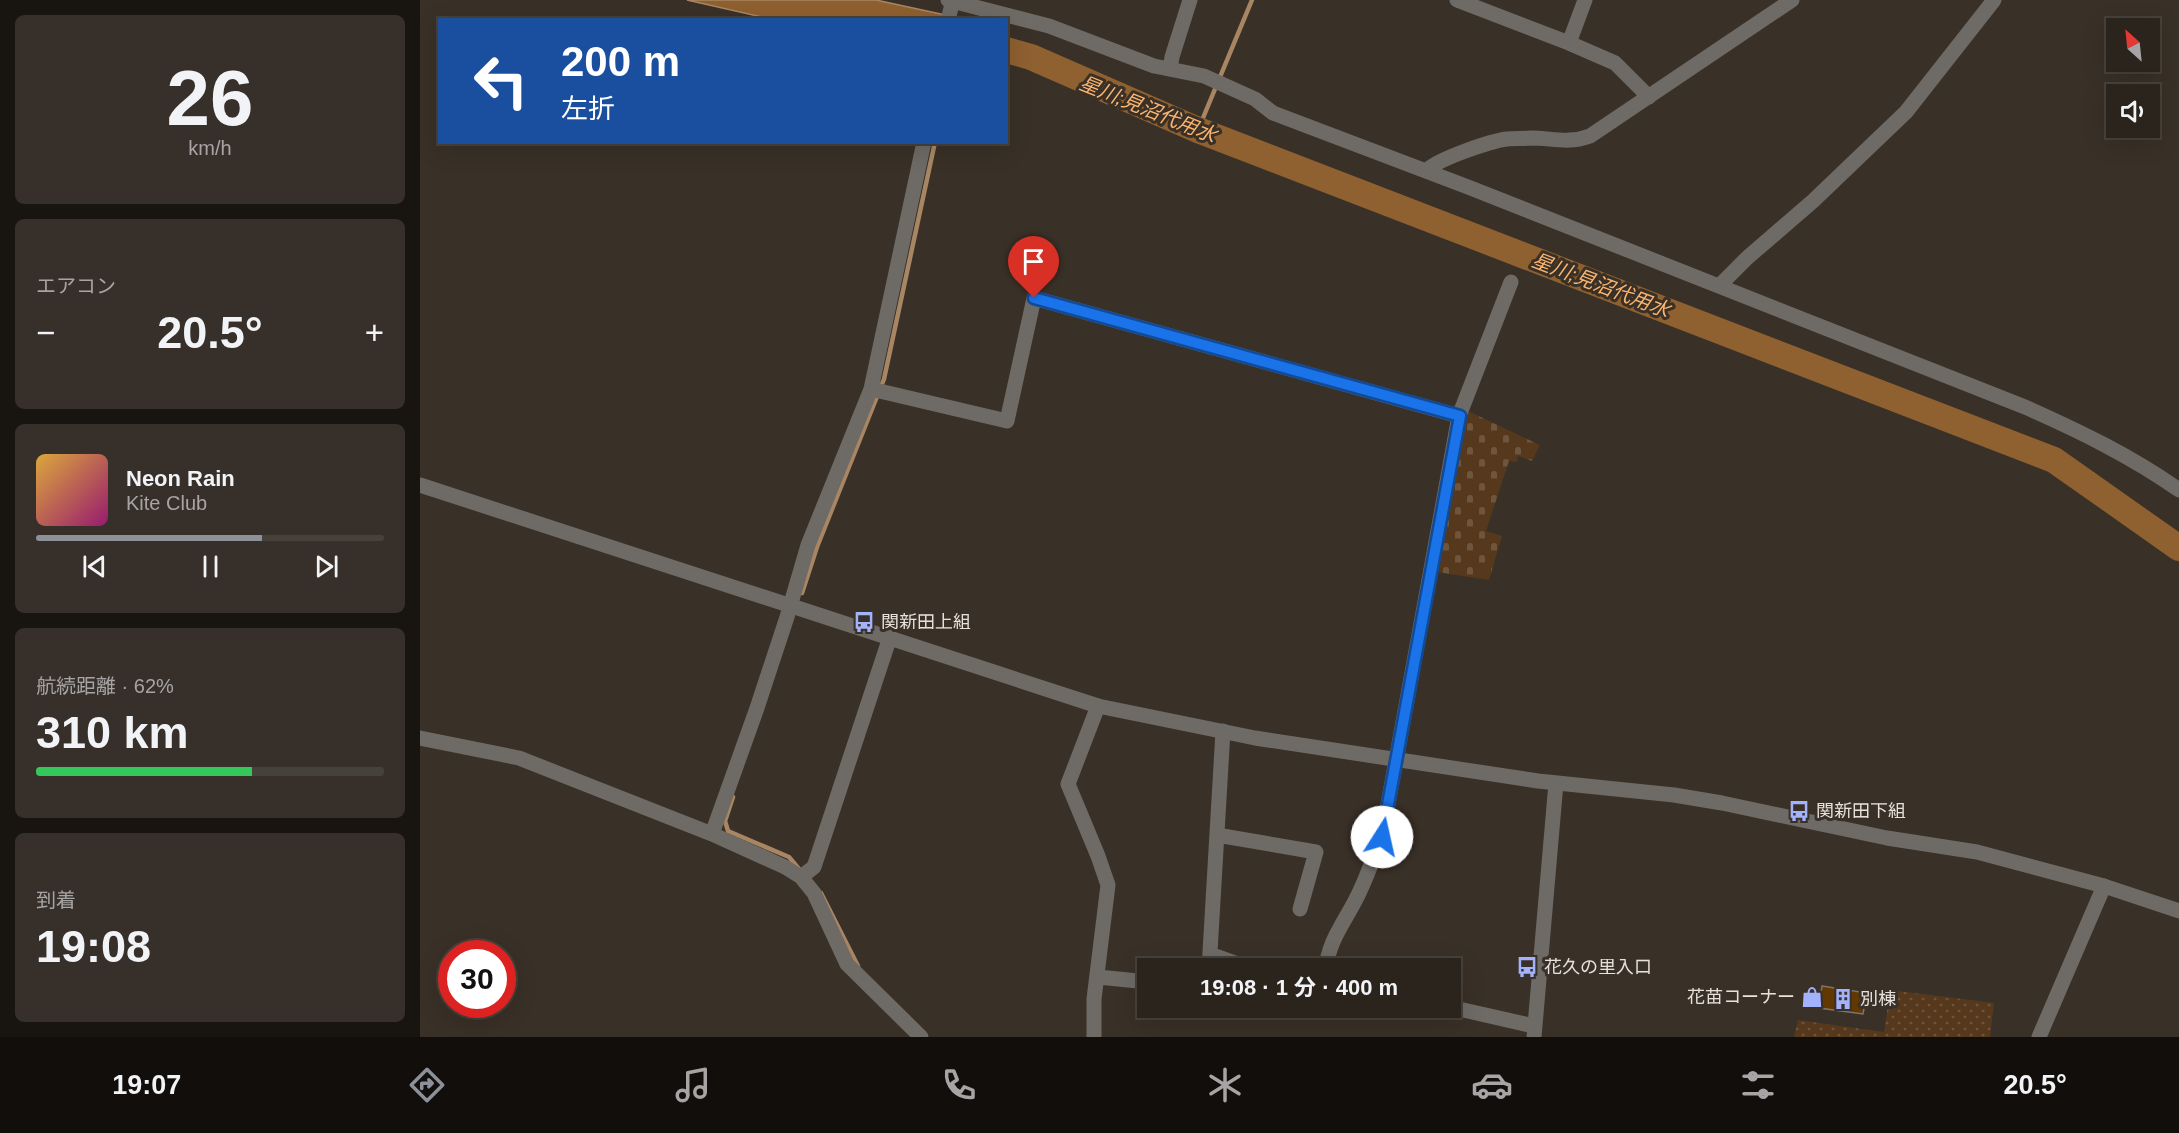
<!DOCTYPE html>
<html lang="ja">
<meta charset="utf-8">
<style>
:root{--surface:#2b241d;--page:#37302a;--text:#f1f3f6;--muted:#a6a4a4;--line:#47413b;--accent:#8c9099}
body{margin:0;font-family:Arial,"Noto Sans JP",sans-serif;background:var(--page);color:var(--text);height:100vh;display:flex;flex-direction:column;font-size:22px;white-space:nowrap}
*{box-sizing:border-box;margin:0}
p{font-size:20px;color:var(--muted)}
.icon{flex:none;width:33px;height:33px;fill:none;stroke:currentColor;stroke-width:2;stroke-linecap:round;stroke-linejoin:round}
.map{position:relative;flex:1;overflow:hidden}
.side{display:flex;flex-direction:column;gap:15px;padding:15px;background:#181410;width:420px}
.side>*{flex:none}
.guide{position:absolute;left:18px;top:18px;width:570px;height:126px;border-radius:0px;box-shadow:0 6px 24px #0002,0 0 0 2px var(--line);background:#1a4fa0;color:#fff;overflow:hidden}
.needle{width:39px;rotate:333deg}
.buttons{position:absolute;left:1686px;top:18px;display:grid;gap:12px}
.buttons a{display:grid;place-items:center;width:54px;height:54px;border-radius:0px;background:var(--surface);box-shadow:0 6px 24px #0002,0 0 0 2px var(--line);font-size:30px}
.speed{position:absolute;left:18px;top:940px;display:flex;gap:12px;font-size:30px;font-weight:700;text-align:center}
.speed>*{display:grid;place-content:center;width:78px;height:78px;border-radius:50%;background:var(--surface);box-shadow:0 6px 24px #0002,0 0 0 2px var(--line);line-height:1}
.speed .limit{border:9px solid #d22;background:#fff;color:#111}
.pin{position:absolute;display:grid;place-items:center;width:51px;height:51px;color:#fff;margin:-62px -26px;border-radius:50% 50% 50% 0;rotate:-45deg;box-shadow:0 0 6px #0007}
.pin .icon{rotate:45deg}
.me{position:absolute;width:66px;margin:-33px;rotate:10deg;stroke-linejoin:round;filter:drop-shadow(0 0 4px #0008)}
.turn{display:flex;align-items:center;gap:21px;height:126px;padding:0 24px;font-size:27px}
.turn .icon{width:78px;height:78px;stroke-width:2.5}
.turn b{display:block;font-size:42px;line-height:51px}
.big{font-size:45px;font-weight:700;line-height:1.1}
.side .tile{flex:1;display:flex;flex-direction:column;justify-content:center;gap:9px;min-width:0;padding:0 21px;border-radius:9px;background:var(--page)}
.side .dial{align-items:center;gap:0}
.dial b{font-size:78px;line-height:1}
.song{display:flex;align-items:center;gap:18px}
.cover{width:72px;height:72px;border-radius:9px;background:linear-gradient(135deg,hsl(40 70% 55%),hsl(320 70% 35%))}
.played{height:6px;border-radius:3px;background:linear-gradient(90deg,var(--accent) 65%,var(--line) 65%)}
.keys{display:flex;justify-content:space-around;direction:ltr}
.heat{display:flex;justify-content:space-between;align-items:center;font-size:33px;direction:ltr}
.charge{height:9px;border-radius:4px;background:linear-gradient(90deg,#34c759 62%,var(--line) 0)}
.trip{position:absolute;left:717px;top:958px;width:324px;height:60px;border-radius:0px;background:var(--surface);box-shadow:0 6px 24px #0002,0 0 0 2px var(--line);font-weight:700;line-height:60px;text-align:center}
.tab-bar{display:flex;height:96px;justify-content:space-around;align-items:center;background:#110e0c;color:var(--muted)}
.tab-bar .icon{width:42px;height:42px}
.tab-bar .selected{color:var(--accent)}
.tab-bar b{font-size:27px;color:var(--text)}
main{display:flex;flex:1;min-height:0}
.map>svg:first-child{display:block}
.grass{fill:url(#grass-dots)}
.cemetery{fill:url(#cemetery-stones)}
.water{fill:#8f6030;stroke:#a98663;stroke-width:1.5}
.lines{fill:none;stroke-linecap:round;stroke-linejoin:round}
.stream{stroke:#a98663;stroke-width:4.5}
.river{stroke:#8f6030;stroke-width:26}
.building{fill:#633800;stroke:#7f746a;stroke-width:1.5}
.minor{stroke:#6e6a65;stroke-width:15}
.tertiary{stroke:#6e6a65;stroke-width:15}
.route-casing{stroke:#114b97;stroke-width:15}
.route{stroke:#1a73e8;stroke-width:10}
.labels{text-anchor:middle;stroke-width:6;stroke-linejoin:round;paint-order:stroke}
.poi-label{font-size:18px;fill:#e7e0db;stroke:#393027;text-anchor:start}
.water-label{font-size:20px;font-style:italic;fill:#fab46f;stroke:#393027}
</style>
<main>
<section class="side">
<div class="tile dial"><b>26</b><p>km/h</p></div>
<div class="tile"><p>エアコン</p>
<div class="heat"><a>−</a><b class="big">20.5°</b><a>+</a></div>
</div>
<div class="tile">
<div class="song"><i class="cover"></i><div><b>Neon Rain</b><p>Kite Club</p></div></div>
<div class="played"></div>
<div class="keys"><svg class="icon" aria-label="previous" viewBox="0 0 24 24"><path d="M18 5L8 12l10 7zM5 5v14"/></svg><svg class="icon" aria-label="pause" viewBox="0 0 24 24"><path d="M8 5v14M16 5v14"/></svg><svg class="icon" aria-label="next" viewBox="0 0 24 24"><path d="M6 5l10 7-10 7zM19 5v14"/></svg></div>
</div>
<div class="tile"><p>航続距離 · 62%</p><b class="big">310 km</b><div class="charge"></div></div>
<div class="tile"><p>到着</p><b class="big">19:08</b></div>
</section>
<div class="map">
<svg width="1759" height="1037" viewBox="0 0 1759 1037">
<defs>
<pattern id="grass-dots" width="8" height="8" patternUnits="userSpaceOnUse" patternTransform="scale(1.5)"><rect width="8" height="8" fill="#56391c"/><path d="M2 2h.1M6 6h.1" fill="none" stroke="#6e553c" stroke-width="1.8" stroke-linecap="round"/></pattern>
<pattern id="cemetery-stones" width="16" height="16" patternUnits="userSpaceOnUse" patternTransform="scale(1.5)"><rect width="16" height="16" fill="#56391c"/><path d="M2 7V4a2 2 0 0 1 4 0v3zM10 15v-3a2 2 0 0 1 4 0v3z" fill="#6e553c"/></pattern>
</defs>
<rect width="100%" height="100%" fill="#393027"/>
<path class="grass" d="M1470,990L1574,1003L1570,1037H1374L1378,1020L1464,1032Z"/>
<path class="cemetery" d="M1048,411L1120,445L1112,461L1098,456L1097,462L1089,461L1066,531L1082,536L1069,580L1017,572Z"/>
<path class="water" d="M267,0H456L544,19H351Z"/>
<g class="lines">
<path class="stream" d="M778,130L832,0
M382,593L397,547L464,379L515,142
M313,797L305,821L308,831L369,857L379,869
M401,893L438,966"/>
<path class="river" d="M586,50L611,57L778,130L1634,460L1759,548"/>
</g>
<path class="building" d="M1402,986L1447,993L1443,1014L1399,1008Z"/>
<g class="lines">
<path class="minor" d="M528,0L629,26L734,66L784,76L835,99L853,113L1048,187L1605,407C1659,431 1711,456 1759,490
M1037,0L1149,43L1195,63L1229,97
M528,20L533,0
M1149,43L1165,0
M750,69L752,57L770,0
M1006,171C1017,159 1071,141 1087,139C1095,138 1103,139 1111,138C1132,138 1149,144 1170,136L1372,0
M1299,286L1327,258L1393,201L1486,112L1574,0
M451,389L587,421L614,298L1039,416L962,837C953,858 946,880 936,899C924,923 908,942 906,969
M1039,416L1091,282
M0,738L99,758L292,834L365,867L381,877L394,893L427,964L501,1037
M292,834L337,708L367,617L388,545L451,389L504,142
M797,835L896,852L880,909
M381,877L394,867L470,637
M790,954L832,969
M789,969L803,731
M678,977L728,982
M1024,1008L1039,1009L1114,1026
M674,1037V999L688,885L678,856L648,784L678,706
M1619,1037L1684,886"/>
<path class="tertiary" d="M0,485L678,706L835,738L1118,781L1254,795L1302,803L1467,838L1557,852L1684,886L1759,911
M1114,1037L1136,783"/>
</g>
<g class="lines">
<defs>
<path id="route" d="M614,298L1040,416L962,837"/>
</defs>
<use href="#route" class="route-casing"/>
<use href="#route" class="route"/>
</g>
<defs>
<symbol id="bus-bare" viewBox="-9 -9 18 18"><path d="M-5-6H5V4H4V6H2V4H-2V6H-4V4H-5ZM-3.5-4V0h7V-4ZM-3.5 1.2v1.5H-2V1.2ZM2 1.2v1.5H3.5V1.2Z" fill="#a3b2fd" stroke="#393027" stroke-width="2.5" paint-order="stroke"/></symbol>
<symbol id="shop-bare" viewBox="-9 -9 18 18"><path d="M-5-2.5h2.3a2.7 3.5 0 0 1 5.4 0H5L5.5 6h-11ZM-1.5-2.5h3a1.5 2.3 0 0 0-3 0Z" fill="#a3b2fd" stroke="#393027" stroke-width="2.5" paint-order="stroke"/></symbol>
<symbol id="building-bare" viewBox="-9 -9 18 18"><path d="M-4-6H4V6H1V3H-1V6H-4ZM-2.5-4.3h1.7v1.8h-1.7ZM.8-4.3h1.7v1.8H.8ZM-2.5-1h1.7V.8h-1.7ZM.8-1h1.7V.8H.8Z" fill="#a3b2fd" stroke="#393027" stroke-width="2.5" paint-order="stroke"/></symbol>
</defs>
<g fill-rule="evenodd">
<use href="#bus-bare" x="429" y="607" width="30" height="30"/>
<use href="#bus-bare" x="1364" y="796" width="30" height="30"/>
<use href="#bus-bare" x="1092" y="952" width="30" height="30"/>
<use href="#shop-bare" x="1377" y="982" width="30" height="30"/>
<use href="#building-bare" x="1408" y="984" width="30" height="30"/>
</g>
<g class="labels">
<g class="poi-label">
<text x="461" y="628">関新田上組</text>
<text x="1396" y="817">関新田下組</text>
<text x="1124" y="973">花久の里入口</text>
<text x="1375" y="1003" text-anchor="end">花苗コーナー</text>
<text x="1440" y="1005">別棟</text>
</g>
<g class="water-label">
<text transform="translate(728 109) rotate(22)" y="7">星川;見沼代用水</text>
<text transform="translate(1181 285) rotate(21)" y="7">星川;見沼代用水</text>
</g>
</g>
</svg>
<div class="buttons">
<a><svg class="needle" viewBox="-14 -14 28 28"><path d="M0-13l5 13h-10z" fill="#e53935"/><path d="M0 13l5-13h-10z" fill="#a6a4a4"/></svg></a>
<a><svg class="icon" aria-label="sound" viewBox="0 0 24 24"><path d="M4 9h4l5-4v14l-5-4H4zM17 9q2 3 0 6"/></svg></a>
</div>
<div class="speed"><div class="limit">30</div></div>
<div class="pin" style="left:614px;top:298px;background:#d93025"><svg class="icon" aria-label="arrive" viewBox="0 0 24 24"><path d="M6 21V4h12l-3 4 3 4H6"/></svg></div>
<svg class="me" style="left:962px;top:837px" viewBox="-20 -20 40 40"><circle r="19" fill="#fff"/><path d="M0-13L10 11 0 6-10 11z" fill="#1a73e8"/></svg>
<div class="trip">19:08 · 1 分 · 400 m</div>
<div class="guide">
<div class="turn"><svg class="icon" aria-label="left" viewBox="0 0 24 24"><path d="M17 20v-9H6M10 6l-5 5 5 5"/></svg><div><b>200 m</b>左折</div></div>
</div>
</div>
</main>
<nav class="tab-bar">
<b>19:07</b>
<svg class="icon selected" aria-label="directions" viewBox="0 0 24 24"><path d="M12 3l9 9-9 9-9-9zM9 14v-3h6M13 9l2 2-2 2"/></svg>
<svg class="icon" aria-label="music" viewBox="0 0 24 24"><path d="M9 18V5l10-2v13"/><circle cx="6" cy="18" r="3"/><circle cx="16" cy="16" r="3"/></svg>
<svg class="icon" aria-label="phone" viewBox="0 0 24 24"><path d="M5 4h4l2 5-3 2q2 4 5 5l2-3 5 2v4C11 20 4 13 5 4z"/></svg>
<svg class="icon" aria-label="climate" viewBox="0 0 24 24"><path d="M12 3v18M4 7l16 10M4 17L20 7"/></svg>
<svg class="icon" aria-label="car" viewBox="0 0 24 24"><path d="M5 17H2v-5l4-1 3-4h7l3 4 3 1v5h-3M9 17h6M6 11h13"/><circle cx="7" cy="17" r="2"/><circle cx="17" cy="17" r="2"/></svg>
<svg class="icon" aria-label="filters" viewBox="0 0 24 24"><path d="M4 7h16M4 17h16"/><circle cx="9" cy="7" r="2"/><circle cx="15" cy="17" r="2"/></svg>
<b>20.5°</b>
</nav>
